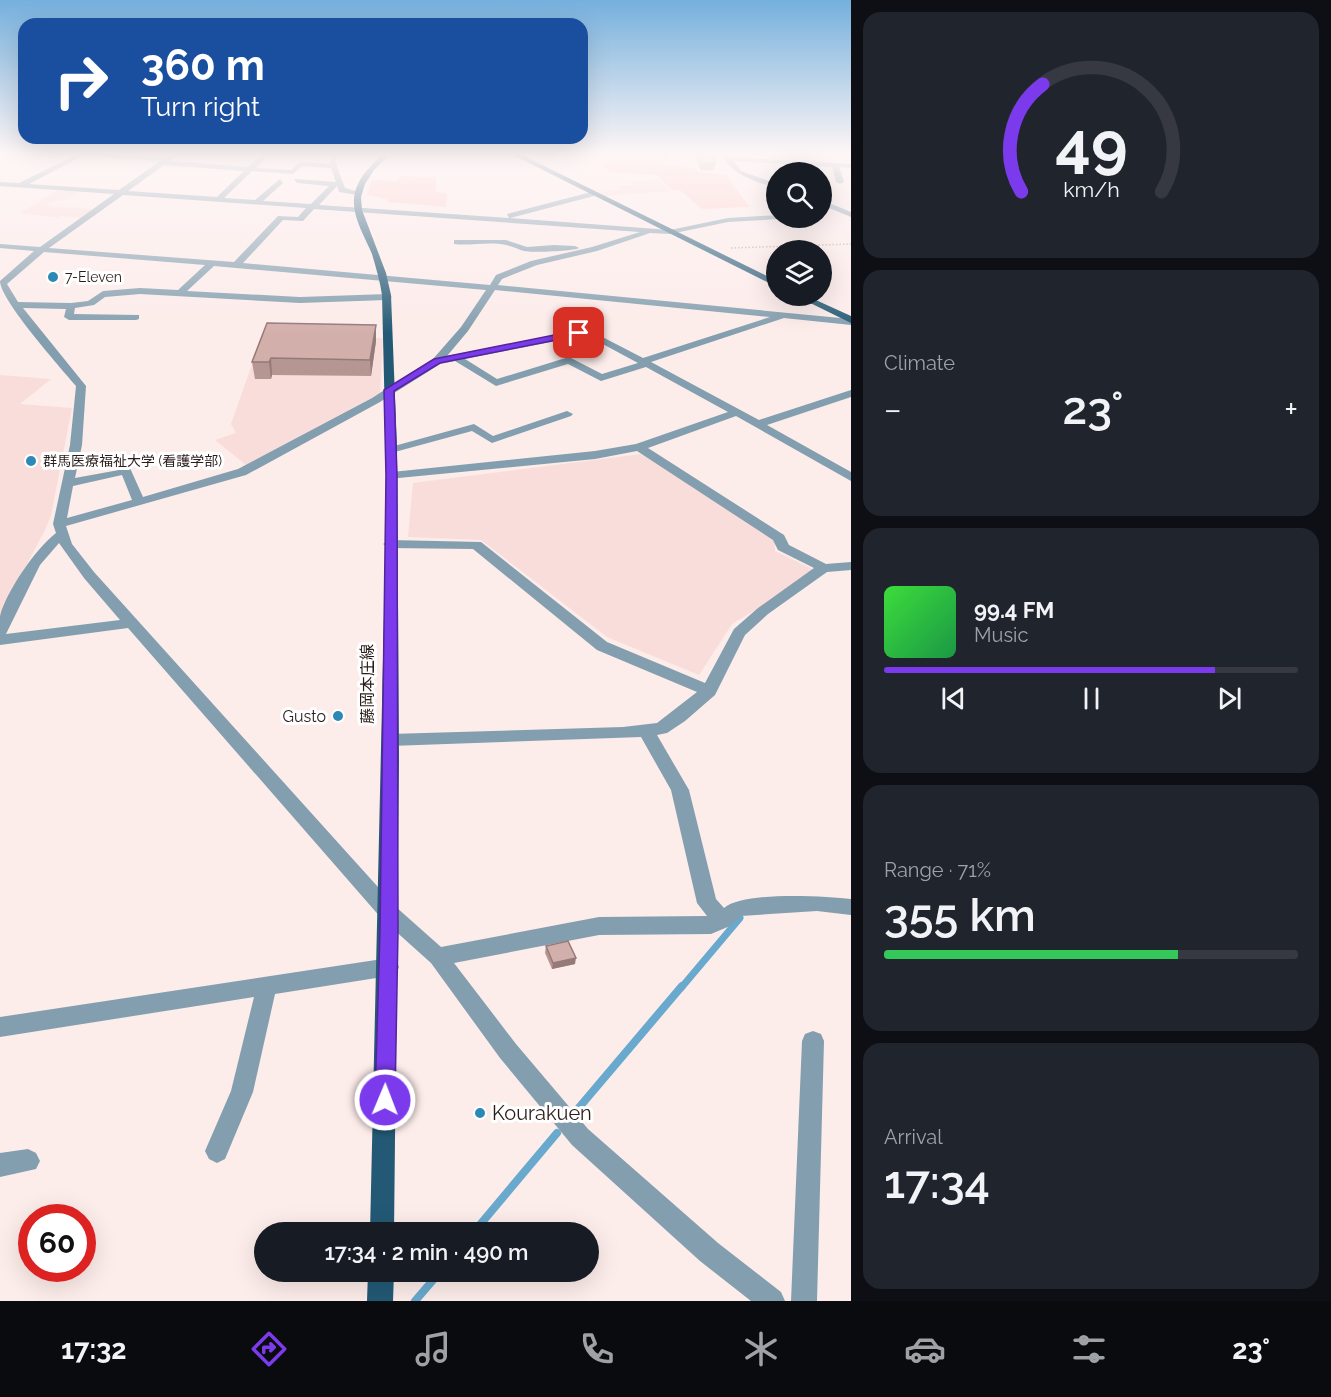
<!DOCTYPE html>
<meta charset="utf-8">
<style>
:root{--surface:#171b24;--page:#20242c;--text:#f1f3f6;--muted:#9ea1a6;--line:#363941;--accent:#7c3aed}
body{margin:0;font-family:Raleway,"Noto Sans JP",sans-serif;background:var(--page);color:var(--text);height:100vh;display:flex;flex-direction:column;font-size:22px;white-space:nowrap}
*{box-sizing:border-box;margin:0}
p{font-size:20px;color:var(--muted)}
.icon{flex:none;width:33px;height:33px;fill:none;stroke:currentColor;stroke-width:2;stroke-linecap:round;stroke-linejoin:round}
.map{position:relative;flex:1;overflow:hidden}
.side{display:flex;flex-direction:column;gap:12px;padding:12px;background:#0d0f14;width:480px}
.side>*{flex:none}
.top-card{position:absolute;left:18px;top:18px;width:570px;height:126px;border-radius:18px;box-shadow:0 6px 24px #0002;background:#1a4fa0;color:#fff;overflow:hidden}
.controls{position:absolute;left:766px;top:162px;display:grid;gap:12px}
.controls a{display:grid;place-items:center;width:66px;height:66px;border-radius:50%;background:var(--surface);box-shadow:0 6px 24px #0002;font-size:30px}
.speed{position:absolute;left:18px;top:1204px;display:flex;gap:12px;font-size:30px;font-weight:700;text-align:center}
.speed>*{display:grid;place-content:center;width:78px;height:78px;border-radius:50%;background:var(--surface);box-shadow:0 6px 24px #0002;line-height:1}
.speed .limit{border:9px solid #d22;background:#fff;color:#111}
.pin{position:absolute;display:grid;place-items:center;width:51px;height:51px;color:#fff;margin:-26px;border-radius:12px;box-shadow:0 3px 9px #0006}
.me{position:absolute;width:66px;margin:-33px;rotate:1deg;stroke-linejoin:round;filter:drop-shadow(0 0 4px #0008)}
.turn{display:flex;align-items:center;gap:21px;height:126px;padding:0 24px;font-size:27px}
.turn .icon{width:78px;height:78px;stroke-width:2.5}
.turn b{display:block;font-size:42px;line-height:51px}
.big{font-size:45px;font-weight:600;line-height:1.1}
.side .tile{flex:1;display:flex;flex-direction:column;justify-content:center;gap:9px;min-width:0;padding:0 21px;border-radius:18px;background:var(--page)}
.side .dial{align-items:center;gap:0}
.dial svg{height:156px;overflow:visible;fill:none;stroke:var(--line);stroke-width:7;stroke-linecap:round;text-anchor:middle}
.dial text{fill:var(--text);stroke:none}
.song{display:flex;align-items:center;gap:18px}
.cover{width:72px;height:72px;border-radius:9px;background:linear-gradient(135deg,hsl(120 70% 55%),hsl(140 70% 35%))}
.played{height:6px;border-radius:3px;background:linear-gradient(90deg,var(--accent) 80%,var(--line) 80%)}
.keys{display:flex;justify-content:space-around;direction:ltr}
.heat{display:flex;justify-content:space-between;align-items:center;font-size:33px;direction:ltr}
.charge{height:9px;border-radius:4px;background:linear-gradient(90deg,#34c759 71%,var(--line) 0)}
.trip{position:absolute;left:254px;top:1222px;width:345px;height:60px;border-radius:30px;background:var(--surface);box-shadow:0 6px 24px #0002;font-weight:600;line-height:60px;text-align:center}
.dock{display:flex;height:96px;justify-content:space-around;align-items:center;background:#090b0e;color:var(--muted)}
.dock .icon{width:42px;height:42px}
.dock .selected{color:var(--accent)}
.dock b{font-size:27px;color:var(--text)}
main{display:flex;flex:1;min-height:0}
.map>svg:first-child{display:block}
.built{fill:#f9ddda}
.green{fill:#fbcdc7}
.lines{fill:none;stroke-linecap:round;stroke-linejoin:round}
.stream-far1{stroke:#68a9cd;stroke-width:7}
.stream{stroke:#68a9cd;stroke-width:8}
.path{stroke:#b9aaa8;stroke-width:1.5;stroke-dasharray:1.5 2;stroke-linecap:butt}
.minor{fill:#839eae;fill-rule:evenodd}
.major{fill:#235975;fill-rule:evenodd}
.wall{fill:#b59693}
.shaded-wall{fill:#947a78}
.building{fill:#d3afab;stroke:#947a78;stroke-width:1.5}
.route{fill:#7c3aed;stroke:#51269a;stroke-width:1.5}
.poi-dot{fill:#2c89b5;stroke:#fff;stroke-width:2}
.labels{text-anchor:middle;stroke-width:6;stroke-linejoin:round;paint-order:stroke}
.far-poi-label{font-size:14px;fill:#291c1a;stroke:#fff;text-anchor:start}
.street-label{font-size:16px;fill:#291c1a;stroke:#fff}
.poi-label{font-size:16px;fill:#291c1a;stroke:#fff;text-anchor:end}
.near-poi-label{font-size:20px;fill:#291c1a;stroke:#fff;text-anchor:start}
</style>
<main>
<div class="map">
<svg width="851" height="1301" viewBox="0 0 851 1301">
<rect width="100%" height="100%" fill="#fcecea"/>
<path class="built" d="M658,180L672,191L605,196L598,192L620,190L615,186L632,185L630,182Z
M58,190L80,191L70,199L51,202L46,206L93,209L82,218L61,216L58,218L20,213Z
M262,336L383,338L380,393L246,465L215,440L236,433L231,424Z
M0,375L51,379L20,404L72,408L51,515L45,530L0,615Z
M641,454L775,535V551L819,572L732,624L699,675L607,637L481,540L408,537L413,483Z"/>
<path class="green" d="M625,161H664L667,166L695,168L698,172L725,175L750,207L702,209L680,190H672L657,175L610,172L601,163Z
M402,176L436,178V192L447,193L446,207L387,202L388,199L367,195L372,180L397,181Z"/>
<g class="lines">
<path class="stream-far1" d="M681,988L740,918"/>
<path class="stream" d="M571,1117L682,986
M473,1233L557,1133
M415,1301L440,1272"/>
<path class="path" d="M683,152L686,159
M686,152L696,154
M731,248L851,244"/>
<path class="minor" d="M66,152L166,158L173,152H181L171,161L248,167L264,152H271L256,168L291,170L300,162L330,164L334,152H340L335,161L345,188L362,193L358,195L339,192L337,186L319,205L509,218L507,214L591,192L594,196L510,218L670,230L728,218L777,215L780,219L728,222L670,234L650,233L597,251L537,265L502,279L498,285L851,319V325L784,318L651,362L759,420L851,390V397L767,425L851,472V481L736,416L648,448L784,535L789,545L826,564L851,562V570L827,572L768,614L745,635L715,695L685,721L667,733L657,735L689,790L716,899L724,908C744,891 824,896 851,899V915L817,911L741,916L730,926L711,934L599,935L454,963L516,1044L588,1129L718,1243L781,1292L785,1301H751L700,1261L572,1145L500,1058L431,963L382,919L128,628L0,645C0,636 0,625 0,616C6,592 36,548 56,533L53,524L70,445L76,386C60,367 0,300 0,281L34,251L0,248V244L40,247L114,194L0,186V182L19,183L76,155ZM84,155L160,161L119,190L29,184ZM164,165H165L244,171L217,197L128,191ZM302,166L331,168L336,182L294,179L297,183L329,186L311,204L263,201L283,183L280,179L255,200L224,198L252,171L293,174ZM123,195L306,208L298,217L278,216L234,262L49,248ZM314,209L640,232L592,247L531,261L496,275L490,285L243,263L283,220L303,221ZM44,252L205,265L178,290L140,288L103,291L88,301L71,303L18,302L7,284ZM214,266L486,290L461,327L433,359L372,398L238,469L143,497L130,468L75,478L82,445L86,386L23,308L66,309L64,317L69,320H136L139,319V315L74,314L75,308L94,305L105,297L140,294L300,303L387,300L392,297L387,294L300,297L187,291ZM495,290L770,317L643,358L587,329L447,356L468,331ZM586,335L638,363L602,374L569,357L497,379L465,359ZM455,361L496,386L568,364L601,381L646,367L728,412L636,444L595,451L392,472L388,473V479L595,459L637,451L773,540L778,550L814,568L758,608L734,629L705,683L607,642L481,542L390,540L383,544L390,548L473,549L597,650L697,692L657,723L623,727L390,734L384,736L382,740L384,744L390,746L641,737L671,790L697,903L707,916L599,917L441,947L396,907L94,572L72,544L66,526L246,475L380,402L440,364ZM122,475L132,500L67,518L73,486ZM59,543L84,578L120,620L6,634L40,565Z
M418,152H424V153L421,155Z
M661,152H667V159H663Z
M725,153L730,157L851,164V168L839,167L844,182L840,184L836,182L832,167L734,161L741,171L777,184V188C756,182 732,175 722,155Z
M822,200L851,212V217L822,205Z
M457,240H506L527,247L554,245L575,246L579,248C575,251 531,253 524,251C518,249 512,246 506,245C489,241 471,246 454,244V240Z
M567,411L573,414L571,416L492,443L472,431L391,453L385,450L387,448L474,424L493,436Z
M389,958L396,960L399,967L396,974L389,976L275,994L253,1092L225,1159L217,1163L209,1159L205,1151L231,1091L254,997L0,1037V1017Z
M813,1031L821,1034L824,1041L817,1301H791L802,1041L805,1034Z
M28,1149L36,1153L40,1161L36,1169L0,1177V1153Z"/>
<path class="major" d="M385,152H392L374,170L365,184L361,197L362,210L386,273L391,295L397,448L399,760L394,1233H370L385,572L386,462L382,295C380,281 376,268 372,254C363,232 346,208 358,184C364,171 375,162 385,152Z
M507,152H516L777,281V287Z
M796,296H807L851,316V323Z
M368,1272H394L393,1301H367Z"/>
</g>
<path class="wall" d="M693,152H714L715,164L714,170H701Z
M267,323L376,341L371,376L272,375L271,379H255L252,362Z
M546,946L575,964L552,969L545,953Z"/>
<path class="shaded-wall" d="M376,325V341L371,376L370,360Z
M271,358L272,375L271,379L269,362Z
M576,958L575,964L552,969L553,963Z"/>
<path class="building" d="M697,152H714L715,164L702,163Z
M267,323L376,325L370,360L271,358L269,362H252Z
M568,941L576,958L553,963L546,946Z"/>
<linearGradient id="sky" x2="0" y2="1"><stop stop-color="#75b0dd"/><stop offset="0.46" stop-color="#fef6f6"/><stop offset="1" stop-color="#fef6f6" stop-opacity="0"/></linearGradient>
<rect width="851" height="334" fill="url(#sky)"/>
<path class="route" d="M579,330L583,333L582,335L440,363L394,391L397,476L398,931L395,1100L392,1107L385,1110L378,1107L375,1100L380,931L386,476L384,390L434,359Z"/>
<g class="poi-dot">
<circle cx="53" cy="277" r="6"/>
<circle cx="31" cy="461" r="6"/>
<circle cx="338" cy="716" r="6"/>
<circle cx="480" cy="1113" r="6"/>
</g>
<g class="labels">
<g class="far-poi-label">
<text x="65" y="282">7-Eleven</text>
<text x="43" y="466">群馬医療福祉大学 (看護学部)</text>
</g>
<g class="street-label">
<text transform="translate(367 684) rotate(-90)" y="6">藤岡本庄線</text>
</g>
<g class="poi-label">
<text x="326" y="722">Gusto</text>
</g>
<g class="near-poi-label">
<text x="492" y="1120">Kourakuen</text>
</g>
</g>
</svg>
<div class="controls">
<a><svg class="icon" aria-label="search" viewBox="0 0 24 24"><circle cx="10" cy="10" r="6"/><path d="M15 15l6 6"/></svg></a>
<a><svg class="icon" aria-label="layers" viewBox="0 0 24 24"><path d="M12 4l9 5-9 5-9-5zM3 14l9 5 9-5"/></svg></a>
</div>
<div class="speed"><div class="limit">60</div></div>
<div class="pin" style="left:579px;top:333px;background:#d93025"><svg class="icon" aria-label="arrive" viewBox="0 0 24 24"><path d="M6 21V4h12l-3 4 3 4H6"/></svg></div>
<svg class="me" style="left:385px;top:1100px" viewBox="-20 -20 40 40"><circle r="17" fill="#7c3aed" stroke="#fff" stroke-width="3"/><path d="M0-11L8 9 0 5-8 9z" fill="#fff"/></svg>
<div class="trip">17:34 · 2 min · 490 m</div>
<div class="top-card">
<div class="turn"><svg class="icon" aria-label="right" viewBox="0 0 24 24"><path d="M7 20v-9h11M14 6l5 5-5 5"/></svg><div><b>360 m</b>Turn right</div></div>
</div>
</div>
<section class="side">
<div class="tile dial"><svg viewBox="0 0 100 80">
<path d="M14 69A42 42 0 1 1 86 69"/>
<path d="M14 69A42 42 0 0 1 25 14" stroke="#7c3aed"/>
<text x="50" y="56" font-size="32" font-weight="700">49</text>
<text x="50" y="72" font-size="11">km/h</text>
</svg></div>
<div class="tile"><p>Climate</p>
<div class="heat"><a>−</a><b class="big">23°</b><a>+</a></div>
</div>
<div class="tile">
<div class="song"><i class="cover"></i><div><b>99.4 FM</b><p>Music</p></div></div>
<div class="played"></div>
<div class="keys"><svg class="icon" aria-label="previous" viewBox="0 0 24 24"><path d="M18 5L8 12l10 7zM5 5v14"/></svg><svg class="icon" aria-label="pause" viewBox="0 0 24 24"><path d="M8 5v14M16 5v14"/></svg><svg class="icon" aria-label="next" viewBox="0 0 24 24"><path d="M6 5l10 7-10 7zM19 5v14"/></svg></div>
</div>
<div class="tile"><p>Range · 71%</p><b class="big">355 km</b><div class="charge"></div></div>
<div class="tile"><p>Arrival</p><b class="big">17:34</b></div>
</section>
</main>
<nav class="dock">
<b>17:32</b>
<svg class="icon selected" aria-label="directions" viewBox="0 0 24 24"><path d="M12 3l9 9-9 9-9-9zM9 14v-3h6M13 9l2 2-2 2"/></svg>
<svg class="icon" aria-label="music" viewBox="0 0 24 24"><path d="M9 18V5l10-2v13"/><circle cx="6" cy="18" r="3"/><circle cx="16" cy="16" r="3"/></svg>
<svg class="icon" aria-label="phone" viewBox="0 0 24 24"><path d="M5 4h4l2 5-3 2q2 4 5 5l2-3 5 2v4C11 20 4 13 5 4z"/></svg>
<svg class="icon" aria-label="climate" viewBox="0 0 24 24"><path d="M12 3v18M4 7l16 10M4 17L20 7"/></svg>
<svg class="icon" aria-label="car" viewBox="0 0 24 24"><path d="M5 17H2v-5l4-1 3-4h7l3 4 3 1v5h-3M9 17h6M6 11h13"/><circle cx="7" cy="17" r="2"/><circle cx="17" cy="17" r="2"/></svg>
<svg class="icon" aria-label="filters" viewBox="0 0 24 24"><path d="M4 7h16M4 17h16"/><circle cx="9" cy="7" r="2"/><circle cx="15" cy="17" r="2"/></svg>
<b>23°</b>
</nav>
